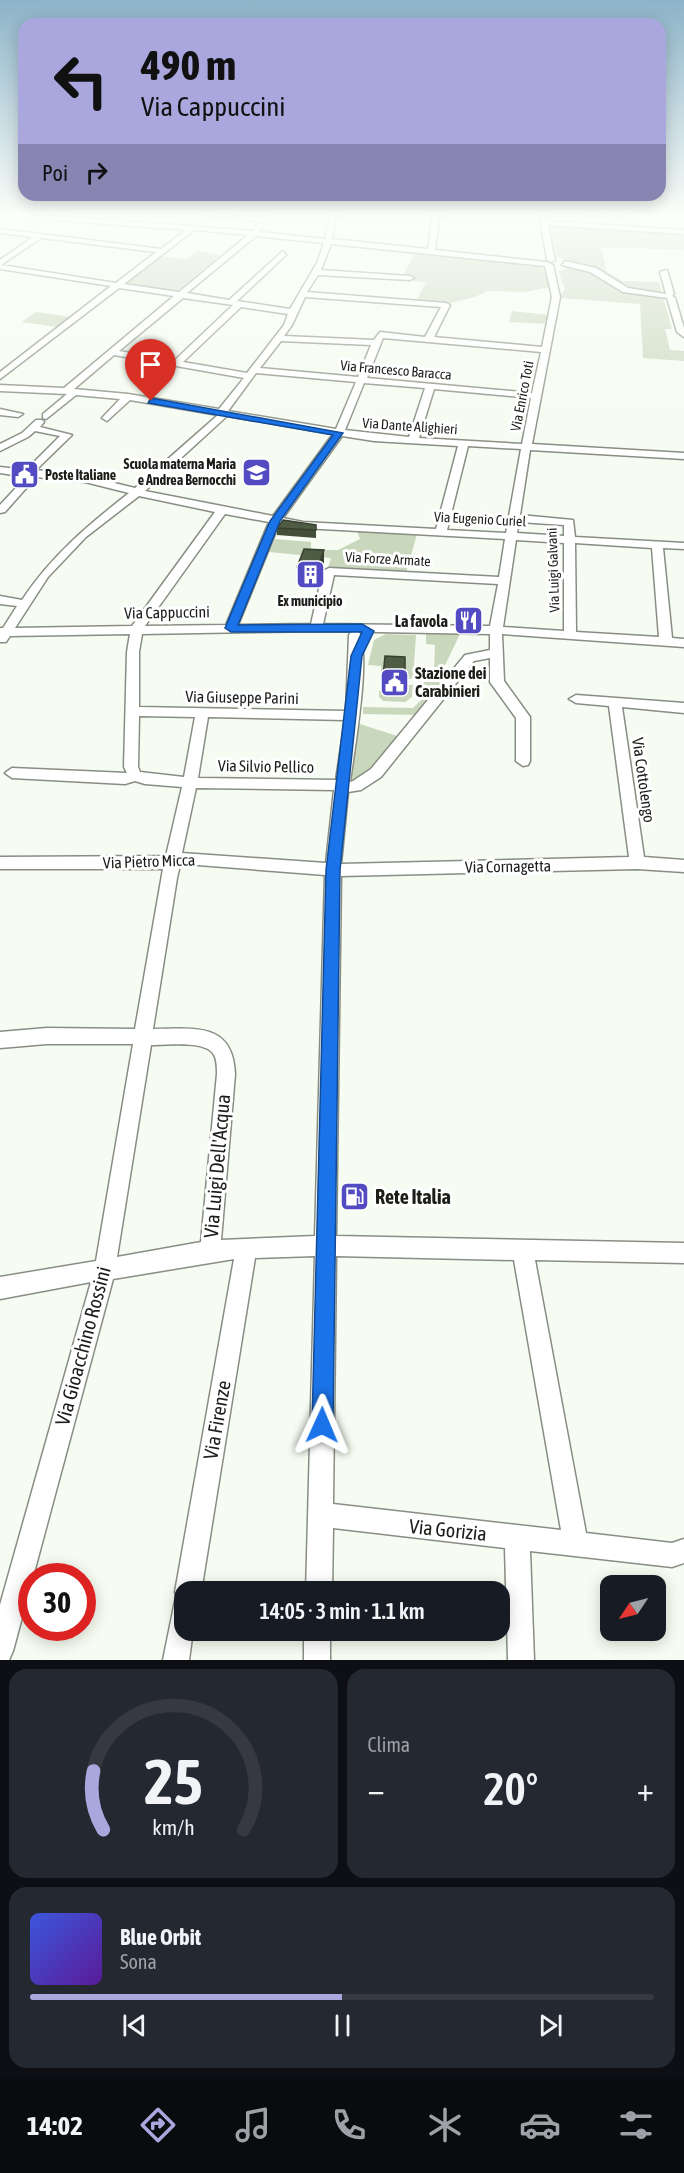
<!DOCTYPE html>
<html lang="it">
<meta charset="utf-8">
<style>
:root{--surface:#171b24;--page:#242831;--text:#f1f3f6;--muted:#9ea1a6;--line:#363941;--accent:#aaa7df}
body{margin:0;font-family:"Asap Condensed",sans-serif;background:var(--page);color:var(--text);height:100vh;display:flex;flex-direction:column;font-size:22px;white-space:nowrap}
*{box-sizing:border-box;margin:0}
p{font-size:20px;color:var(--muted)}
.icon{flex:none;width:33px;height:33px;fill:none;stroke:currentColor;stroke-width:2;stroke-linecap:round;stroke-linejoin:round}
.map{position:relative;height:1660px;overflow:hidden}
.panel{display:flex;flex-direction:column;gap:9px;padding:9px;background:#0d0f14;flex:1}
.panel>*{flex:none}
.guide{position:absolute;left:18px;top:18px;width:648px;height:183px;border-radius:18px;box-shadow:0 3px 15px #0003;background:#aaa7df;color:#111;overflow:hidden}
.needle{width:39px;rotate:235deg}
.fabs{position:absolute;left:600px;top:1575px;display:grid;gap:12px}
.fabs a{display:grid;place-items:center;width:66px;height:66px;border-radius:12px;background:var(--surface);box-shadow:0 3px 15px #0003;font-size:30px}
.speed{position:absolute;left:18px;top:1563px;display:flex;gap:12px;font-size:30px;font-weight:700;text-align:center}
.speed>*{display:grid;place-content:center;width:78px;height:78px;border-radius:50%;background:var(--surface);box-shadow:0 3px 15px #0003;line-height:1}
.speed .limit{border:9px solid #d22;background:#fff;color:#111}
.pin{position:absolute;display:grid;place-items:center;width:51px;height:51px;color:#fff;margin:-62px -26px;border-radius:50% 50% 50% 0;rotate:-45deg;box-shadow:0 0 6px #0007}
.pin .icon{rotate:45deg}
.me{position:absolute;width:66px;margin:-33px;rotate:1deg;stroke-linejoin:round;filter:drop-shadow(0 0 4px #0008)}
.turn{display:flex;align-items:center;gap:21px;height:126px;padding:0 24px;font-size:27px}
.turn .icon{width:78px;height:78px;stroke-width:2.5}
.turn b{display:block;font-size:42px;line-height:51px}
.then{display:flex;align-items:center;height:57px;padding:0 24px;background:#0003;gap:12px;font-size:22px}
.big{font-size:45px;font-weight:600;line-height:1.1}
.panel .widget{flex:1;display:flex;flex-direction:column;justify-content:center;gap:9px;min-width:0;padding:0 21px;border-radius:18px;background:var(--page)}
.panel .dial{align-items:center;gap:0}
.dial svg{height:156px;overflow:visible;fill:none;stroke:var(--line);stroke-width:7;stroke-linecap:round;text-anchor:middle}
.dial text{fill:var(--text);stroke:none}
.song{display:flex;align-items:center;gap:18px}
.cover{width:72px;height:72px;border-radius:9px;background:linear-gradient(135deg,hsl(230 70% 55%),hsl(270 70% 35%))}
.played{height:6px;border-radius:3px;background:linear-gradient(90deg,var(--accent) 50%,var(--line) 50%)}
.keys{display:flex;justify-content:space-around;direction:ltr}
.heat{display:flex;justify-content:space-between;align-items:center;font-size:33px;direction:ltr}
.panel .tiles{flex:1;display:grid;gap:9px;grid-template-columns:1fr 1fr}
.widget:last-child{grid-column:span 2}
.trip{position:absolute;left:174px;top:1581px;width:336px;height:60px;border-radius:18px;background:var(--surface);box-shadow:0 3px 15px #0003;font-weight:600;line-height:60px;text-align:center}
.tab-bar{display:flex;height:96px;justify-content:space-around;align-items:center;background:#090b0e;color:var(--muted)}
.tab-bar .icon{width:42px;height:42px}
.tab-bar .selected{color:var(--accent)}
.tab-bar b{font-size:27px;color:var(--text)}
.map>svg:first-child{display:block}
.green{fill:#c9d7bd}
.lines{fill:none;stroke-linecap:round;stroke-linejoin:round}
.minor-casing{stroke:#888e83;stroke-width:3}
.minor{fill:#fff;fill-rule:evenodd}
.wall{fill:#444f3a}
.shaded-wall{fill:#374030}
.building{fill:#4f5c44;stroke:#374030;stroke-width:1.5}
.route{fill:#1a73e8;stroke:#114b97;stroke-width:1.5}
.labels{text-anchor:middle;stroke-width:6;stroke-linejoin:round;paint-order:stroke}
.far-street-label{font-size:14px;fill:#1c1e1a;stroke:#fff}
.far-poi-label{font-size:14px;font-weight:bold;fill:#1c1e1a;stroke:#fff;text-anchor:end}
.street-label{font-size:16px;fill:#1c1e1a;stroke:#fff}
.poi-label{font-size:16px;font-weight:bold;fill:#1c1e1a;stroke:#fff;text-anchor:end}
.near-street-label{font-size:20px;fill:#1c1e1a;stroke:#fff}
.near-poi-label{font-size:20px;font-weight:bold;fill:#1c1e1a;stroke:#fff;text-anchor:start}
</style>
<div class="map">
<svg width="684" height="1660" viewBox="0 0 684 1660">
<rect width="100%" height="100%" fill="#f6fcf1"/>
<path class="green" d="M550,224L684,233V250L601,247L607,272L623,281L659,282L661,291L636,290L591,266L560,258L557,255Z
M197,251L221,255L177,291L125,283L160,256L186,259Z
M416,251L537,264L543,267L549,287L525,292L487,291L475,297L450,303L417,299L426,282L413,281L415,276L403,275Z
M576,266L623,291L663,297L672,329H665L670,350L684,351V361L643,358L640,304L559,298L565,289L558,271Z
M512,311L550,315L548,324L509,322Z
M36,312L71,317L57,327L22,322Z
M357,531L417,534L406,573L328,568L331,558L269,552L275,539L311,542V550H338L360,539Z
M386,634L416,635L413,678L404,680V672H381V666L368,665L374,640Z
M426,634H460L437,682H442L419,715L363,714V707L413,708L422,699L424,675H434L435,645L426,644Z
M404,685H413L412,697L405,702L383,701L379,697V691L404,692Z
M357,723L400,737L373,768L353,780L348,778Z"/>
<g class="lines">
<defs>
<path id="minor" d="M0,212L253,231L259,222L189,212L261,218L264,212H271L259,232L325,239L330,212H336L332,239L428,249L433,212H440L435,250L546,262L553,265L560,297L532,444L684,453V459L530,450L520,515L573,520L575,537L684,543V549L663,548L672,638L684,639V647L502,634L504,681L530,717V761L528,765L523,766L516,761V718L490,682V658L474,661L381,777L361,790L348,792L341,864L629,857L609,706L576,703L569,699L576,695L684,703V713L622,707L644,857L684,860V872L637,869L341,876L336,1236L684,1243V1263L535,1260L586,1533L672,1543L684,1539V1563L672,1567L530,1551L534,1660H508L505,1548L333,1528L332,1592H306L315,1256L255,1258L201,1592H184V1630H193L189,1660H163L175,1601L179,1600L175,1592L234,1259L113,1279L13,1651L9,1660H0V1605L91,1282L0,1299V1277L96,1261L133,1044H47L0,1048V1032L47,1028L135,1029L163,869H0V857L166,856L182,787L145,784L135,781L125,784L12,778L5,773L12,768L127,773L124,767L127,652L130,634L10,636L6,642H0V628H3L17,606L0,604V596L22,600C51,556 88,525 129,493L85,482L36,477L5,512L0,513V505L26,477L0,473V467L26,470L60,436L35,431L28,437L0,451V444L22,433L36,420H42L44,422L40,427L72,435L36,470L85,476L135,488L218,415L130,400L107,421L102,418L120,399L76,395L46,419L43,418V414L67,394L0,391V385L64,388L174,296L119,288L0,379V372L111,286L0,269V260L33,237L0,233V229L161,249L186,230L0,216ZM194,230L248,235L179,292L124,284ZM256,236L324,243L317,263L290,309L237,301L286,255L283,251L229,300L187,293ZM41,238L156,252L116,283L1,265ZM331,244L545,266L552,297L542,347L434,337L450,305L446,303L307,292L318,275L410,280L414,278L410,276L321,270ZM305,297L441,307L425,337L380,332L374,340L284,336L292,325ZM183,298L233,305L175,360L119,351ZM241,307L288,314L284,325L247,373L183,362ZM383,338L541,352L532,393L367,378ZM281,341L371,345L358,377L260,368ZM114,355L244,378L219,409L128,394L74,389ZM256,373L356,382L336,429L228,411ZM364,383L425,388L409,437L345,430ZM434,389L531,398L522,444L419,438ZM227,416L333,434L273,516L145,491ZM342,436L374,441L458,446L436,529L303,522L283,518ZM468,446L521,449L506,533L447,530ZM139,496L215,512L132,626L15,628L48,577L86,537ZM225,514L269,522L226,625L145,626ZM519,522L564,525V536L517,533ZM279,524L303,528L505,539L499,577L329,568L323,571L311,624L238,625ZM516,540L564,543V631L503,627ZM575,543L652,548L659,637L576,632ZM334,575L498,584L490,626L323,624ZM321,631L490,634V650L465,655L371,769L353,781L350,782C354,751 371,657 359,632H351L349,635L346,711L139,707V652L142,634ZM139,716L195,717L184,777L140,772L138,767ZM208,717L345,720L336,780L198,778ZM196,788L334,790L326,863L182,853ZM185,864L325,875L315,1236L221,1240L235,1074C233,1021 193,1029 153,1029L177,878L180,865ZM151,1045C166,1045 207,1040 214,1055C217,1060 217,1068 217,1074L201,1242L117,1257ZM336,1256L514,1260L561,1530L333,1504Z
M539,212H546L547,221L684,230V234L548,225L555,260L551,262L547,260Z
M576,212H598L619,217L616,219Z
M662,212L684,213V217L664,216Z
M565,261L596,268L628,288L666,294L660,272L667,270L674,294L672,296L675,298L684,328V337L677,332L667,298L623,292L590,272L562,265Z
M0,409L23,414L18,417L0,415Z
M304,1630H330V1660H304Z"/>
</defs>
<use href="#minor" class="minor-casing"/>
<use href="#minor" class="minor"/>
</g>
<path class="wall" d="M316,525V538L277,535V528Z
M324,562L315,586L299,584L297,567Z
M385,656L405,657L404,692L383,691Z"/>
<path class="shaded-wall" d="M324,550V562L315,586V575Z"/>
<path class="building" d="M283,520L316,525V530L277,528Z
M304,549L324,550L315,575L299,573L301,567H297Z
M385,656L405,657V677L383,676Z"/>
<linearGradient id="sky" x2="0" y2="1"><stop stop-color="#8cb3c8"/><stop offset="0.48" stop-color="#fbfef9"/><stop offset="1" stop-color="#fbfef9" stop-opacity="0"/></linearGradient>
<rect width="684" height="445" fill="url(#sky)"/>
<path class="route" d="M151,398L343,433L280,521L238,625L362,624L374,631L362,656L340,870L333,1425L330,1433L322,1436L315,1433L312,1425L326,870L351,656L362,632H231L225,628L270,521L333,435L148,403Z"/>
<defs>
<symbol id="school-square" viewBox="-11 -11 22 22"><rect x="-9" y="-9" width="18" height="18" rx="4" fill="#534bc2" stroke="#fff"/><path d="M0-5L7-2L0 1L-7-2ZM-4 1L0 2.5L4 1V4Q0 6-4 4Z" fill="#fff"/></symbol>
<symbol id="civic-square" viewBox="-11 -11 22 22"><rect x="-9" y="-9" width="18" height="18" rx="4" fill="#534bc2" stroke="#fff"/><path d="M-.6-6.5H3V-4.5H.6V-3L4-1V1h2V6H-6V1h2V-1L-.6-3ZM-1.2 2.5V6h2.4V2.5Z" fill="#fff"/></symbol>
<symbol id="building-square" viewBox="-11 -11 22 22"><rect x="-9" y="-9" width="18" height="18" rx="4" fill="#534bc2" stroke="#fff"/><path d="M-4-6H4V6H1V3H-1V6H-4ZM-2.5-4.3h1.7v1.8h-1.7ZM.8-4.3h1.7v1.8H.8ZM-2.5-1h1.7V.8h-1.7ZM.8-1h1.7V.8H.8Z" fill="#fff"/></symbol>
<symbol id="restaurant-square" viewBox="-11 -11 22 22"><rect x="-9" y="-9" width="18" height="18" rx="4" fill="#534bc2" stroke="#fff"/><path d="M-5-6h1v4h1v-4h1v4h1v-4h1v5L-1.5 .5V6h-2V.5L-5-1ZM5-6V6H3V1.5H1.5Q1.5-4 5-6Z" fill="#fff"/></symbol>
<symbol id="fuel-square" viewBox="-11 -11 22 22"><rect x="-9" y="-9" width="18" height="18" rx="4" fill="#534bc2" stroke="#fff"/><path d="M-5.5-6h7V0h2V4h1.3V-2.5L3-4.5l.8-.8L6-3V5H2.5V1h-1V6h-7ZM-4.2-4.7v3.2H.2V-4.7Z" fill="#fff"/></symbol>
</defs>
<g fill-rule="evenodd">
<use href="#school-square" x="240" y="456" width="33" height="33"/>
<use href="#civic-square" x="8" y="458" width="33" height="33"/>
<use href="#building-square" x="294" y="558" width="33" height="33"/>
<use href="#restaurant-square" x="452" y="604" width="33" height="33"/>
<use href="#civic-square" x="378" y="666" width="33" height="33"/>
<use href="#fuel-square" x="338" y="1180" width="33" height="33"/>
</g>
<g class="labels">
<g class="far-street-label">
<text transform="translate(396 370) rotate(5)" y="5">Via Francesco Baracca</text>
<text transform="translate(522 396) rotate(-79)" y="5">Via Enrico Toti</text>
<text transform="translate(410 426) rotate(4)" y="5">Via Dante Alighieri</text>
<text transform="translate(480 519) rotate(3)" y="5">Via Eugenio Curiel</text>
<text transform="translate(388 559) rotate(3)" y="5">Via Forze Armate</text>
<text transform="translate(553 570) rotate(-92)" y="5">Via Luigi Galvani</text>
</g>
<g class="far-poi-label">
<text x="236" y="469">Scuola materna Maria<tspan x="236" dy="16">e Andrea Bernocchi</tspan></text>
<text x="45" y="480" text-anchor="start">Poste Italiane</text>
<text x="310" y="606" text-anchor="middle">Ex municipio</text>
</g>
<g class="street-label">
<text transform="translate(167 612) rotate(-1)" y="6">Via Cappuccini</text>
<text transform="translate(242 697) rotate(1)" y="6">Via Giuseppe Parini</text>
<text transform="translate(266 766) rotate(1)" y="6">Via Silvio Pellico</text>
<text transform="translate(644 780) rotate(82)" y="6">Via Cottolengo</text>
<text transform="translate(149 861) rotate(-2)" y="6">Via Pietro Micca</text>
<text transform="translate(508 866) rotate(-1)" y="6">Via Cornagetta</text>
</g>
<g class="poi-label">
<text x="448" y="627">La favola</text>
<text x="415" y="679" text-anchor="start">Stazione dei<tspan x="415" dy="18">Carabinieri</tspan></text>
</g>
<g class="near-street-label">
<text transform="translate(217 1166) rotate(-85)" y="7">Via Luigi Dell'Acqua</text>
<text transform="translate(83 1346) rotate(-75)" y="7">Via Gioacchino Rossini</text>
<text transform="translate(217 1420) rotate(-80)" y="7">Via Firenze</text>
<text transform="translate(448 1530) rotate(6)" y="7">Via Gorizia</text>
</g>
<g class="near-poi-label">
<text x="375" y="1204">Rete Italia</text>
</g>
</g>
</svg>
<div class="fabs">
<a><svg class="needle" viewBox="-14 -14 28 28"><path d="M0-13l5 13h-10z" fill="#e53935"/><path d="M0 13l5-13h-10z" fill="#9ea1a6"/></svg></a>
</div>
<div class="speed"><div class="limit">30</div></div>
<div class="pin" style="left:151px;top:401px;background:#d93025"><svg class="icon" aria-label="arrive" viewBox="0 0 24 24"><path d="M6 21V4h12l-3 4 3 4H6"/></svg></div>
<svg class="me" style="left:322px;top:1425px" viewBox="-20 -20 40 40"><path d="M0-17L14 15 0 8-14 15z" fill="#1a73e8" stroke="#fff" stroke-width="4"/></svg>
<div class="trip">14:05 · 3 min · 1.1 km</div>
<div class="guide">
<div class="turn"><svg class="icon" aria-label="left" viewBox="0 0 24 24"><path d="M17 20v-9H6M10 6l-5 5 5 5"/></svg><div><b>490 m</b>Via Cappuccini</div></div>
<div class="then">Poi<svg class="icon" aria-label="right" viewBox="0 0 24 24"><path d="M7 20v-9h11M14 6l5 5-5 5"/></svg></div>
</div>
</div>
<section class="panel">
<div class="tiles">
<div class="widget dial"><svg viewBox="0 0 100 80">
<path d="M14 69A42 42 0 1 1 86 69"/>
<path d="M14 69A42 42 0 0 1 9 39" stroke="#aaa7df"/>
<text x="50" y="56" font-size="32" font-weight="700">25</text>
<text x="50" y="72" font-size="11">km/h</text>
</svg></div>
<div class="widget"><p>Clima</p>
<div class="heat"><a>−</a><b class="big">20°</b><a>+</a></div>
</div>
<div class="widget">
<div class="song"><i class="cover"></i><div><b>Blue Orbit</b><p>Sona</p></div></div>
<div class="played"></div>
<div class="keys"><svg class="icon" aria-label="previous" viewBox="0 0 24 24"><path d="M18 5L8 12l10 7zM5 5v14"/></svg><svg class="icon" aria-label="pause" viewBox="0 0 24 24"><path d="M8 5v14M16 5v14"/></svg><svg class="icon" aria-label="next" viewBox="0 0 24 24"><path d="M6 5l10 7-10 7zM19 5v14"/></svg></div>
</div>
</div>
</section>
<nav class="tab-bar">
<b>14:02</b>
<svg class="icon selected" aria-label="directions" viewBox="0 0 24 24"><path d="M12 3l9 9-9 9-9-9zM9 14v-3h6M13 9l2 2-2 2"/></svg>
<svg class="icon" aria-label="music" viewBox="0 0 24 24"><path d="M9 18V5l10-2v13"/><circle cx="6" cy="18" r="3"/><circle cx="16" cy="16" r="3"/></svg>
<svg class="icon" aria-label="phone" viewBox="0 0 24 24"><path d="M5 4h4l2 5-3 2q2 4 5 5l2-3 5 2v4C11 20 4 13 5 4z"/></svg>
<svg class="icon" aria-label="climate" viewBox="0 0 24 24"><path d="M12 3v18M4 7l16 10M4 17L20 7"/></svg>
<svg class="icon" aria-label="car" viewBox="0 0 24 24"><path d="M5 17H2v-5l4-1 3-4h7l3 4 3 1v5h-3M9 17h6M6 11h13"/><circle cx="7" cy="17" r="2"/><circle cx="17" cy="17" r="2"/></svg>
<svg class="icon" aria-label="filters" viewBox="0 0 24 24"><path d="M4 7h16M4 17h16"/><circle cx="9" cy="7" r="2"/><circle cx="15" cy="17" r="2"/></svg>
</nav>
